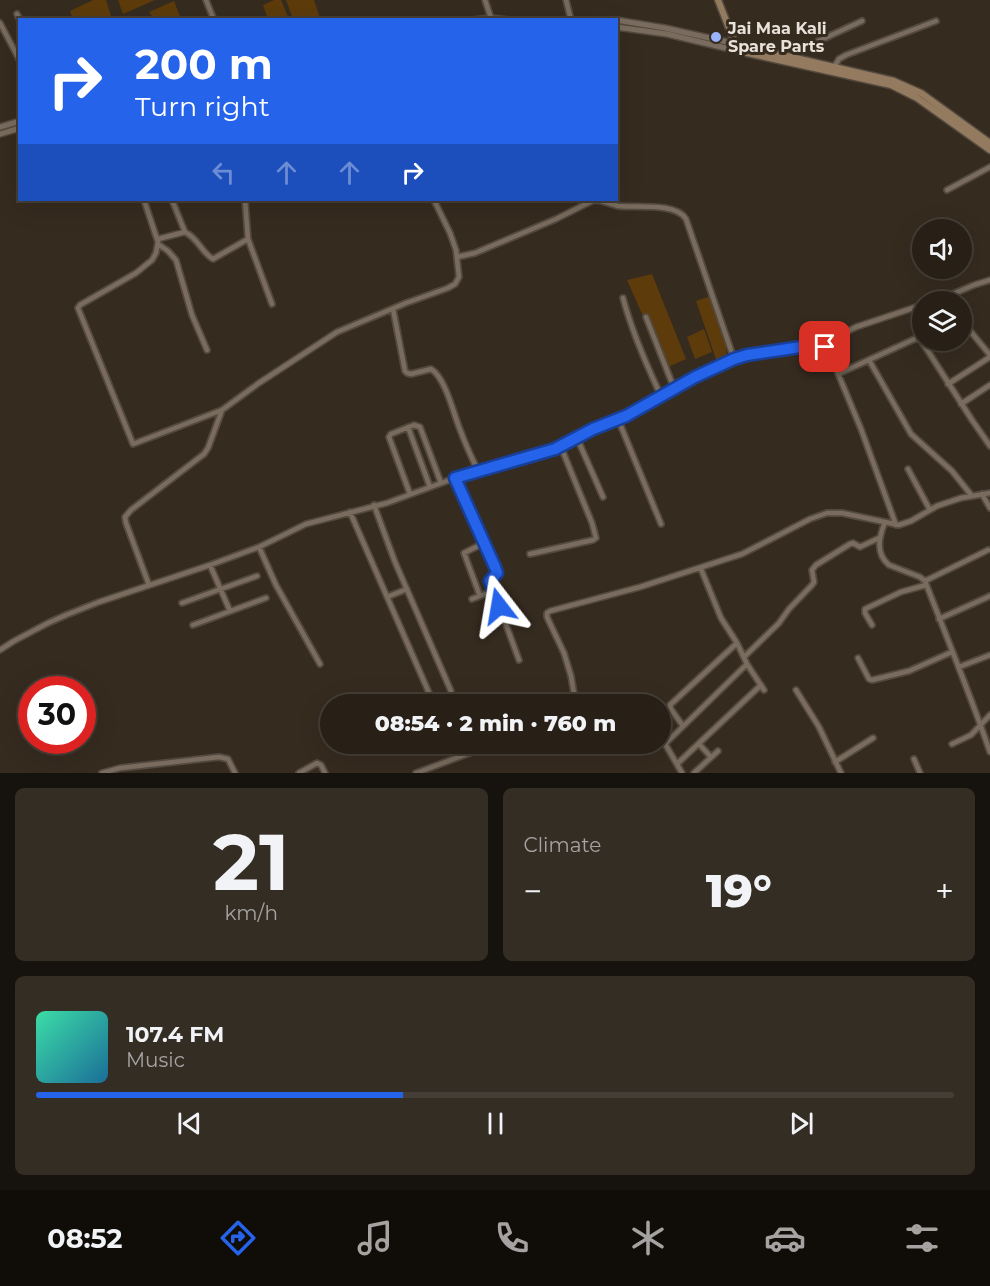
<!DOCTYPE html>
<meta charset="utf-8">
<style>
:root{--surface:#282017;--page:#342d24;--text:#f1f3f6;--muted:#a5a3a1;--line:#443e36;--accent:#2563eb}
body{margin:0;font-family:Montserrat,sans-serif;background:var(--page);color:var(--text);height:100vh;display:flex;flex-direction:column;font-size:22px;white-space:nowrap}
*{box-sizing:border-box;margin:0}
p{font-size:20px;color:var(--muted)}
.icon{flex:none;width:33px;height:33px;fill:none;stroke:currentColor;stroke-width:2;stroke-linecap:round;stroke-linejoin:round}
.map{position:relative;height:773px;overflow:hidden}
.side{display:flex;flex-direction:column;gap:15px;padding:15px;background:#16120d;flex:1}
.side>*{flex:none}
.banner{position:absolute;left:18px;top:18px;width:600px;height:183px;border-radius:0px;box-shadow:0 6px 24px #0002,0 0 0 2px var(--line);background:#2563eb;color:#fff;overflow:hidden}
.controls{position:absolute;left:912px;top:219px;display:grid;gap:12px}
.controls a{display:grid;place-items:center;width:60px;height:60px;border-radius:50%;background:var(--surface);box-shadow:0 6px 24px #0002,0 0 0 2px var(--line);font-size:30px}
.speed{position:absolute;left:18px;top:676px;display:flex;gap:12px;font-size:30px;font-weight:700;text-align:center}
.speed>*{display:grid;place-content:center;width:78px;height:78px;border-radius:50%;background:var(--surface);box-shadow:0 6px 24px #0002,0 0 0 2px var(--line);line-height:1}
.speed .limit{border:9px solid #d22;background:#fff;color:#111}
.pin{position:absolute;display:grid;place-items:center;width:51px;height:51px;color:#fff;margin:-26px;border-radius:12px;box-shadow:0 3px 9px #0006}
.me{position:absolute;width:66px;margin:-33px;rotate:346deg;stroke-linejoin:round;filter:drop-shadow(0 0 4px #0008)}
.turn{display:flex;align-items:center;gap:21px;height:126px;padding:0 18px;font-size:27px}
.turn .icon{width:78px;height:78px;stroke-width:2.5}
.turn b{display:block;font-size:42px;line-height:51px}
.lanes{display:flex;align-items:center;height:57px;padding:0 18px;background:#0003;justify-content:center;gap:30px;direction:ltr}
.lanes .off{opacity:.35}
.big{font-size:45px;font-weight:800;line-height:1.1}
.side .tile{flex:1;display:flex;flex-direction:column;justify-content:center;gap:9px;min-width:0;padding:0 21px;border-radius:9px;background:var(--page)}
.side .dial{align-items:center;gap:0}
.dial b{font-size:78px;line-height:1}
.song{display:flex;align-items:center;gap:18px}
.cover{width:72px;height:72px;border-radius:9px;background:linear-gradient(135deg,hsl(160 70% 55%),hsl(200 70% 35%))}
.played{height:6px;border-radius:3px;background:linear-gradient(90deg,var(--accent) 40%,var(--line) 40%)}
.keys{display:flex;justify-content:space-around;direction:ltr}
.heat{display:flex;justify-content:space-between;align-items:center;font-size:33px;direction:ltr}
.side .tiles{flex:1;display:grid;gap:15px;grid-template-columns:1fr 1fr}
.tile:last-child{grid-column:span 2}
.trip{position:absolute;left:320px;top:694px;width:351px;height:60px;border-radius:30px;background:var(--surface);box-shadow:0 6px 24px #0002,0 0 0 2px var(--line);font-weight:800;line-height:60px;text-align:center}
.menu{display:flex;height:96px;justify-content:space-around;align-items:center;background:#100d09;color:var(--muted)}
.menu .icon{width:42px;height:42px}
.menu .current{color:var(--accent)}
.menu b{font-size:27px;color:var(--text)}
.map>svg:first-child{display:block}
.green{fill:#5d3b0b}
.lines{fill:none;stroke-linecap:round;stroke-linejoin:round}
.minor-casing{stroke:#53493f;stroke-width:8}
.tertiary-casing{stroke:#53493f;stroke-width:8}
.secondary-casing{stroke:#53493f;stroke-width:9}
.minor{stroke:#796c5e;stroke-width:4.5}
.tertiary{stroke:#796c5e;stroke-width:5}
.secondary{stroke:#947b5f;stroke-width:6}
.route-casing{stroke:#184099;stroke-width:15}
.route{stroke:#2563eb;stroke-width:10}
.poi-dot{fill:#99b5fd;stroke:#362b1f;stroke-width:2}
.labels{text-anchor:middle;stroke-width:6;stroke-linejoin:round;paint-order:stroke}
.poi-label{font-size:16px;font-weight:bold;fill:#e9e2da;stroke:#362b1f;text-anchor:start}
</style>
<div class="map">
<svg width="990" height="773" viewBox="0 0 990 773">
<rect width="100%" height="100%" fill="#362b1f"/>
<path class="green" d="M93,0H106L112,19H73L70,11Z
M118,0H155L123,14Z
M274,0H281L289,19H268L263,5Z
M286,0H314L320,18L293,19Z
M174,1L181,19H154L149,12Z
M652,274L686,359L666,368L627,280Z
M711,296C717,315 728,336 726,357L717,362L696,301Z
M704,329L712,352L695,359L687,337Z"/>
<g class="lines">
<defs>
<path id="minor" d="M206,0L214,20
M485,0L491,18
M566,0L571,20
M17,14L20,20
M0,23L20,61
M791,57L799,50L862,21
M834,67L839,59L846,55L936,21
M947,190L990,167
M144,200L158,242L156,253L152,260L136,273L80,305L78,308L133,444L222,410L259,383L337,332L406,303L448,288L455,284L459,277L456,250L450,233L434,200
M172,200L185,232
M245,200L248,239L272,304
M158,239L185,232C198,238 202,253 213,259L248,239
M158,244L168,251L176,260L192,315L207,350
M623,298C632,332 646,364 661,396
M934,302L974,285L990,280
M393,309L405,371L407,373L411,374L431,369C446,378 454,416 461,432C466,446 472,458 478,471
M646,317L674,388
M962,321L990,355
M823,344L832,359L861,429L896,525
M734,359L748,355L823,344L856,327L922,305
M869,360L911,434L952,471L972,496
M838,374L919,337L972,420L990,446
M948,384L990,357
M961,404L990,385
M618,419L661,524
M408,427L430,487
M577,438L603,497
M908,469L930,510
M455,478L495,567L497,573L490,581L519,660
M410,494L389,437L391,434L414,425L420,427L441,483
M982,494L990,508
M350,512L433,702L436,704L450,696L451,691L395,562L374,505
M885,522C879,537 875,553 889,565L920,577L925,581C947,638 970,694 990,752
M259,547L276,585L320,664
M530,554L593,540L596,538L592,523L561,447
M210,565L230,611
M701,569L721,618L737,643L747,664L764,690
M925,581L988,550
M149,585L126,523L125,517L131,510L204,454L208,448L222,410
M480,596L464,553L484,543
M387,597L407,589
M472,599L493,591
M182,603L257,576
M939,619L990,596
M193,625L266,598
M872,625L865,613V609L901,592L926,585
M0,650L14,641L48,623L66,615L99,602L210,565L259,547L306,524L387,503L455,478L505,463L549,452L593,429L626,416L695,377L734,359L686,219C676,202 635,208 618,206C609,204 603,200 594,200L556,219L475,253L457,257
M744,657L779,623L789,609L812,585L814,582L812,570L816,565L850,544L853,543L860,547L879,538
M858,658L869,679L872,680L909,671L952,652
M959,667L990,655
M796,690L819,727L841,773
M576,705L571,676L564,653L547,617V613L550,611L640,587L742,554L810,519L827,513H842L899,525L911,521L937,506L961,498L990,493
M683,726L671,709L670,705L737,643
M660,735L682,773
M665,744L747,664
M699,744L711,757
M952,744L971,735L990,715
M914,759L920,773
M835,762L873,738
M677,764L761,685
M102,773L120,768L219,757L228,759L235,773
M299,773L317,763L321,765L325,773
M416,773L494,744
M694,773L718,751"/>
<path id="tertiary" d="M473,20L491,18L508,20
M616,20L665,28L736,44
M616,27L667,34L738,51
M0,127L20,121
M0,134L20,128"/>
<path id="secondary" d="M718,0L738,51L891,85L917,98L990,150
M736,44L894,81L921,93L990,143"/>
</defs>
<use href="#minor" class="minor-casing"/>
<use href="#tertiary" class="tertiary-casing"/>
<use href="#secondary" class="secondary-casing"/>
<use href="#minor" class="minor"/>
<use href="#tertiary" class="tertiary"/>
<use href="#secondary" class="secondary"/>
</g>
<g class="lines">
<defs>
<path id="route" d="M499,606L490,581L497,573L495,567L455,478L555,449L593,429L626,416L695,377L734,359L747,355L821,344L825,347"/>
</defs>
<use href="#route" class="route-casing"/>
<use href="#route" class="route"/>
</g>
<circle class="poi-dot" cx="716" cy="37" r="6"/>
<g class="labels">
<g class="poi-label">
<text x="728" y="34">Jai Maa Kali<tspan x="728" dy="18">Spare Parts</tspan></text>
</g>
</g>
</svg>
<div class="controls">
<a><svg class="icon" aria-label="sound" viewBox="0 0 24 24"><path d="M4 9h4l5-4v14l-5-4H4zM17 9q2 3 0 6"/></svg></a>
<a><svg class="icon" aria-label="layers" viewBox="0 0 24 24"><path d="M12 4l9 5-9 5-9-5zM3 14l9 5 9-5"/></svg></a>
</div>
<div class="speed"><div class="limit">30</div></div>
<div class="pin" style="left:825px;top:347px;background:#d93025"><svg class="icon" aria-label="arrive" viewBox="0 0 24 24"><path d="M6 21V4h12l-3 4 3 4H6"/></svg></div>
<svg class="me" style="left:499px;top:606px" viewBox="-20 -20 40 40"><path d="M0-17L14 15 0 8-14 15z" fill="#2563eb" stroke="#fff" stroke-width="4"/></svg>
<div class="trip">08:54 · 2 min · 760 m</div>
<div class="banner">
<div class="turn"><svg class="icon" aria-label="right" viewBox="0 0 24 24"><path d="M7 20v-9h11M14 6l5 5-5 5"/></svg><div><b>200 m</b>Turn right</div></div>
<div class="lanes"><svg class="icon off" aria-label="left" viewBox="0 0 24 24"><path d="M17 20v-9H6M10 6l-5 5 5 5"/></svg><svg class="icon off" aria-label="ahead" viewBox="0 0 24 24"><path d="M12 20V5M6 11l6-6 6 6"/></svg><svg class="icon off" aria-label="ahead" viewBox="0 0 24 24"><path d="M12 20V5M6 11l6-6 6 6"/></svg><svg class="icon" aria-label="right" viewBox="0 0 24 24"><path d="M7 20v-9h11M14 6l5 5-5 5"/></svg></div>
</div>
</div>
<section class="side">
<div class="tiles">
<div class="tile dial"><b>21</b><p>km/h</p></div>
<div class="tile"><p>Climate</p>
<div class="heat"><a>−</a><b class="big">19°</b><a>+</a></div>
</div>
<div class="tile">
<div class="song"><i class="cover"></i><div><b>107.4 FM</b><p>Music</p></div></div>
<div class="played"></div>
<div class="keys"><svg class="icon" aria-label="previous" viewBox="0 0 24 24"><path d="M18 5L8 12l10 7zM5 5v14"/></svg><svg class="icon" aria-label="pause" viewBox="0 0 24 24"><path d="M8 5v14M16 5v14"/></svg><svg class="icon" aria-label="next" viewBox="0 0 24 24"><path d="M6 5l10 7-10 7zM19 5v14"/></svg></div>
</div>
</div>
</section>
<nav class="menu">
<b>08:52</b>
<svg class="icon current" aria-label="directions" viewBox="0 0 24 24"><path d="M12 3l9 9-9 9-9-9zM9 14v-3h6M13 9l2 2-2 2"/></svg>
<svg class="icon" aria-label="music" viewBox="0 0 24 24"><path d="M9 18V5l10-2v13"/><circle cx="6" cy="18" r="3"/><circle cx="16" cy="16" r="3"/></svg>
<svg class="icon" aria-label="phone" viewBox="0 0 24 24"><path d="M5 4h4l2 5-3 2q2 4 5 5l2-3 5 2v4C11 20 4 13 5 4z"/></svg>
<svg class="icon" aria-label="climate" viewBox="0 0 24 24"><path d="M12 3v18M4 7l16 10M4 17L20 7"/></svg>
<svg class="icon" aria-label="car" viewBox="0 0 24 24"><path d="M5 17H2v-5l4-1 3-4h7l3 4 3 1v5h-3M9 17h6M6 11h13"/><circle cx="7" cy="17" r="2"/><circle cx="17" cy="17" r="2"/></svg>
<svg class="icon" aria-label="filters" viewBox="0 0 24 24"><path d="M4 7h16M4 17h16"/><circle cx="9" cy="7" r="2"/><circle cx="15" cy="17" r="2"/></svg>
</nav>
